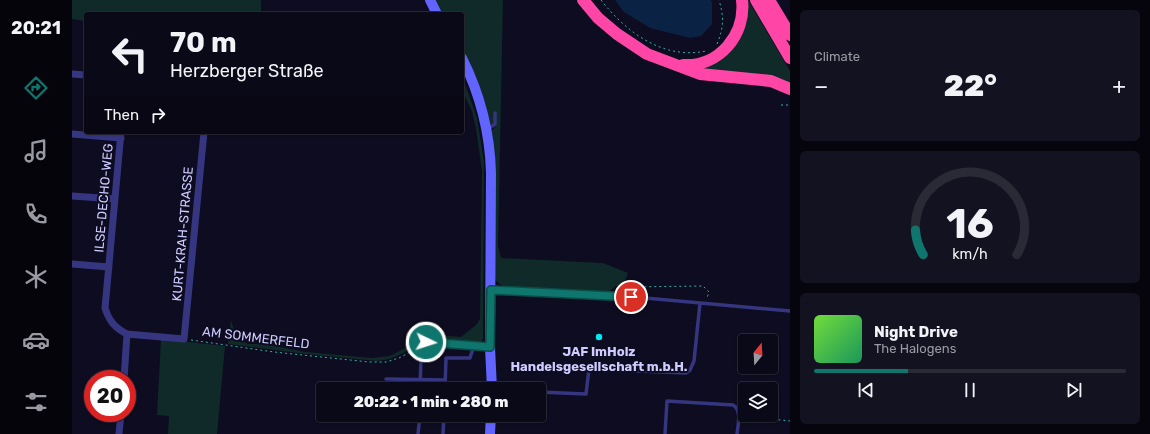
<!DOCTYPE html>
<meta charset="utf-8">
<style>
:root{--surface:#0a0918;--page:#131221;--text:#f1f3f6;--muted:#999aa2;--line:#2a2a37;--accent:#0f766e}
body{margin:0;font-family:Rubik,sans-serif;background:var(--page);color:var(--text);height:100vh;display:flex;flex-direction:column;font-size:15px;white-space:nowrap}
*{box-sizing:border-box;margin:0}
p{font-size:13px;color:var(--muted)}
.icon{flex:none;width:22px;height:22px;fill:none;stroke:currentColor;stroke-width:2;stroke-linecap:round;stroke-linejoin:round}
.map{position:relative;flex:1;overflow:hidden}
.drawer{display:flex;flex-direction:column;gap:10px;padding:10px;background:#06050d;width:360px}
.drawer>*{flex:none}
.top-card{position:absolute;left:12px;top:12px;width:380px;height:122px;border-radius:4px;box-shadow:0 1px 3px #0004,0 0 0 1px var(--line);background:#0a0918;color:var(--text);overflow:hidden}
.needle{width:26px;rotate:18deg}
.controls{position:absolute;left:666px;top:334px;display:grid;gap:8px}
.controls a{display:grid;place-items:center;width:40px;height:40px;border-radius:4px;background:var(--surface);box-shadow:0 1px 3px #0004,0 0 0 1px var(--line);font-size:20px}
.speed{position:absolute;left:12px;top:370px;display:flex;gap:8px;font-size:20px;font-weight:700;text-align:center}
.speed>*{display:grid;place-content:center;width:52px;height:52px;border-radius:50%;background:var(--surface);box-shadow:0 1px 3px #0004,0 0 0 1px var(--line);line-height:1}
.speed .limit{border:6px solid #d22;background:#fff;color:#111}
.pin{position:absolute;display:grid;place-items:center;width:34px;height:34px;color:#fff;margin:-17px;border:2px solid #fff;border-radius:50%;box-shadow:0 1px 4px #0007}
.me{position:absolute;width:44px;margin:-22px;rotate:94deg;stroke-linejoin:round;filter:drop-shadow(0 0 3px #0008)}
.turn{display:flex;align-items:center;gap:14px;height:84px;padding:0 20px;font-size:18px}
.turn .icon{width:52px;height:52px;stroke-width:2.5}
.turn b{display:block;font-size:28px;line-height:34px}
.then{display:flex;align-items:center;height:38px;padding:0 20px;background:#0003;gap:8px;font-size:15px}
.big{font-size:30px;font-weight:800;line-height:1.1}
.drawer .widget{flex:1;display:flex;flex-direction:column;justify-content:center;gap:6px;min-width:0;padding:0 14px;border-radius:6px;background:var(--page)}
.drawer .dial{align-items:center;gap:0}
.dial svg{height:104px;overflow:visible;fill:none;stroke:var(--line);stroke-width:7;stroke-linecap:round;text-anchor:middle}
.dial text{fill:var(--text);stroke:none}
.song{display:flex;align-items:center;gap:12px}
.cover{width:48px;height:48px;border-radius:6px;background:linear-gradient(135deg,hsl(100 70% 55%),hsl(150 70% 35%))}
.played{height:4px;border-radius:2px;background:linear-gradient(90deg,var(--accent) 30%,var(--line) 30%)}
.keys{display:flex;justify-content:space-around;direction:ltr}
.heat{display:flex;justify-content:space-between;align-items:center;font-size:22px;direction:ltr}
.trip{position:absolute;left:244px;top:382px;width:230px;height:40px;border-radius:4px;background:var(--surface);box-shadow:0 1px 3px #0004,0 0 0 1px var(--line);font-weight:800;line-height:40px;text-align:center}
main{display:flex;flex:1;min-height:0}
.dock{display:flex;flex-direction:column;width:72px;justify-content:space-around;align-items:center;background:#04040a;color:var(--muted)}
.dock .icon{width:28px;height:28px}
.dock .active{color:var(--accent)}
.dock b{font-size:18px;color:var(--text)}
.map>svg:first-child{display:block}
.green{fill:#0f2a28}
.water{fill:#0a2345}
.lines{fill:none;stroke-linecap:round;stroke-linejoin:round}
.path{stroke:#29b4a6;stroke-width:1;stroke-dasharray:2 3;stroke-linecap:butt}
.service{stroke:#353580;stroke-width:3.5}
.minor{stroke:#353580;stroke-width:7}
.secondary{stroke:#6264ff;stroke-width:10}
.motorway{stroke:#ff46a6;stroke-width:12}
.route-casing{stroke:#0a4d48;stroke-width:10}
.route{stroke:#0f766e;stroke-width:7}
.poi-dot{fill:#00e7f6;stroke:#0e0c20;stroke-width:1.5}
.labels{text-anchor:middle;stroke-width:4;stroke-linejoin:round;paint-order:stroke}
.street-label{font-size:13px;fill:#cecbff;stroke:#0e0c20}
.poi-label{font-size:13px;font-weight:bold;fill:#cecbff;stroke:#0e0c20}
</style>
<main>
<nav class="dock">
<b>20:21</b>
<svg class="icon active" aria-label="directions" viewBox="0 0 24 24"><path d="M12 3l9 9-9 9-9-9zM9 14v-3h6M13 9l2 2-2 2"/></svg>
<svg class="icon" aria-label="music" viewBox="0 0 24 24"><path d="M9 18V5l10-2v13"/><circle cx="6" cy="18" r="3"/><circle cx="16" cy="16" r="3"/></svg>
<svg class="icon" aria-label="phone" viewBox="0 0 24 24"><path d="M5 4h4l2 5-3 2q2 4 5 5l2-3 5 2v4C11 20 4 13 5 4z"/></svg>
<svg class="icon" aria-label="climate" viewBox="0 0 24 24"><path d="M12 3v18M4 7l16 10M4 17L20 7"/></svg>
<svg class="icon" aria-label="car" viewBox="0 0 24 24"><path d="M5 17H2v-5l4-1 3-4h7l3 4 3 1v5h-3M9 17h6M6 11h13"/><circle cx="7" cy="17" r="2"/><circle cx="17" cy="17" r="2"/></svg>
<svg class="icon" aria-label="filters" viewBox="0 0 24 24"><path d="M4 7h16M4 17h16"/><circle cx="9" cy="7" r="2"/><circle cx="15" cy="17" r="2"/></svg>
</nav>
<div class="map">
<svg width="718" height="434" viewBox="0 0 718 434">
<rect width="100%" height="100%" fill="#0e0c20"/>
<path class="green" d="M0,0H189V14H14V21L0,19Z
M362,0H431L426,245L429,258L531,263L556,273L551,286H544L537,292L432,287L424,281L422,275L419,131L424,126V112L421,124L418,125L390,50V14H370Z
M676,0L718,71V85L620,67L644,60Z
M390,75L405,118L412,162L411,339L409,342L351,338L345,341L344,346C331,353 320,360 305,361L234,354L156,344L159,320L163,334L167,339L176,344H192L234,352L299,358L318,356L339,345L344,338L356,334L389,337L404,325L408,319L410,171L404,128L400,111L390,91Z
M89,339L153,346L145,434H96L97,416L85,415Z"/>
<path class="water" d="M543,0H639L640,3V24L629,36L618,38L578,28L552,12Z"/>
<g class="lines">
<path class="path" d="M529,0C554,32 591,60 634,51
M645,44C652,27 652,17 647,0
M709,105H718
M548,290L554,287L631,286L637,292L635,298
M119,340L202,352L297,362H314L327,358L340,351
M677,415L681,417L718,421"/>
<path class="service" d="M416,129L423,124V113
M420,290L540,295L718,311
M344,349L350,343L354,342L418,347
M314,379L373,380
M348,389L349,358
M373,389L374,358H398L402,345
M467,392L514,394L517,369L614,373L618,370L622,361L628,303
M346,434L348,415
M371,434L372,415
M593,434L595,401L661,405C670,410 666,425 665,434"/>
<path class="minor" d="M0,74L14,75
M49,132L33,308C37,321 43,328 55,334L112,339L132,132
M0,134L49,138
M0,196L43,199
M0,264L37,267
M52,379L55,334
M47,434L49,413"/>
<path class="secondary" d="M358,0L365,14
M390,58C408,94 418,133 419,173L418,347L420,389
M418,434L419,415"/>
<path class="motorway" d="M511,0L526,18L545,34L575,54L628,74L699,81L718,89
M684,0L718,58
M697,0L718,35
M611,65C647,67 674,35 670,0"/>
</g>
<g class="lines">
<defs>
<path id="route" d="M354,342L418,347L419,290L559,297"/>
</defs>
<use href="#route" class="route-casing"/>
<use href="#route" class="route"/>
</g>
<circle class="poi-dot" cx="527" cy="337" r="4"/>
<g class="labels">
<g class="street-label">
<text transform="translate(31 198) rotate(-85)" y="5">ILSE-DECHO-WEG</text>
<text transform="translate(110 234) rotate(-85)" y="5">KURT-KRAH-STRASSE</text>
<text transform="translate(184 337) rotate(7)" y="5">AM SOMMERFELD</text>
</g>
<g class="poi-label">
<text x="527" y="356">JAF ImHolz<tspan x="527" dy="15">Handelsgesellschaft m.b.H.</tspan></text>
</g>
</g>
</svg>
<div class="controls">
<a><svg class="needle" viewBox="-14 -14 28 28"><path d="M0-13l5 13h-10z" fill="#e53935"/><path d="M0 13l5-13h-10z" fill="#999aa2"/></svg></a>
<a><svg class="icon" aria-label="layers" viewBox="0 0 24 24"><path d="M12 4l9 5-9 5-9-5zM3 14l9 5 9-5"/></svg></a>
</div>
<div class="speed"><div class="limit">20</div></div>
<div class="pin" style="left:559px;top:297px;background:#d93025"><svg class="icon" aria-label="arrive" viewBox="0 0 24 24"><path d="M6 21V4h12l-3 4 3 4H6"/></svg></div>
<svg class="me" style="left:354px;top:342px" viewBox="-20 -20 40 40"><circle r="17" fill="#0f766e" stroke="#fff" stroke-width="3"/><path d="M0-11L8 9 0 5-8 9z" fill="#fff"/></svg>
<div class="trip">20:22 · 1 min · 280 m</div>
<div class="top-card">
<div class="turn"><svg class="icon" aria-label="left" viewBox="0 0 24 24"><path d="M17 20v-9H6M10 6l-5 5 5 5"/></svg><div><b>70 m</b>Herzberger Straße</div></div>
<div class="then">Then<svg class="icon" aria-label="right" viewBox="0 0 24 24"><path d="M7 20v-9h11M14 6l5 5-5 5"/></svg></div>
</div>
</div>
<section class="drawer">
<div class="widget"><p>Climate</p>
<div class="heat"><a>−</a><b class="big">22°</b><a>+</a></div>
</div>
<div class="widget dial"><svg viewBox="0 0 100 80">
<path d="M14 69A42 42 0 1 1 86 69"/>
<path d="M14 69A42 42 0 0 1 8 50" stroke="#0f766e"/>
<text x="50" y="56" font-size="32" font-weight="700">16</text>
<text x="50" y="72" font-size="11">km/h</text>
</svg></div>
<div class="widget">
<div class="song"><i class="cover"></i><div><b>Night Drive</b><p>The Halogens</p></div></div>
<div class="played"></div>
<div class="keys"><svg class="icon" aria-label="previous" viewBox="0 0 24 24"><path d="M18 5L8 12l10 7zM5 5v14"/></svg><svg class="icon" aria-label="pause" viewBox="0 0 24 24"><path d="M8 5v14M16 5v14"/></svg><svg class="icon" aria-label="next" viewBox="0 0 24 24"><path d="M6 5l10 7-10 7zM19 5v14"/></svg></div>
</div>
</section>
</main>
